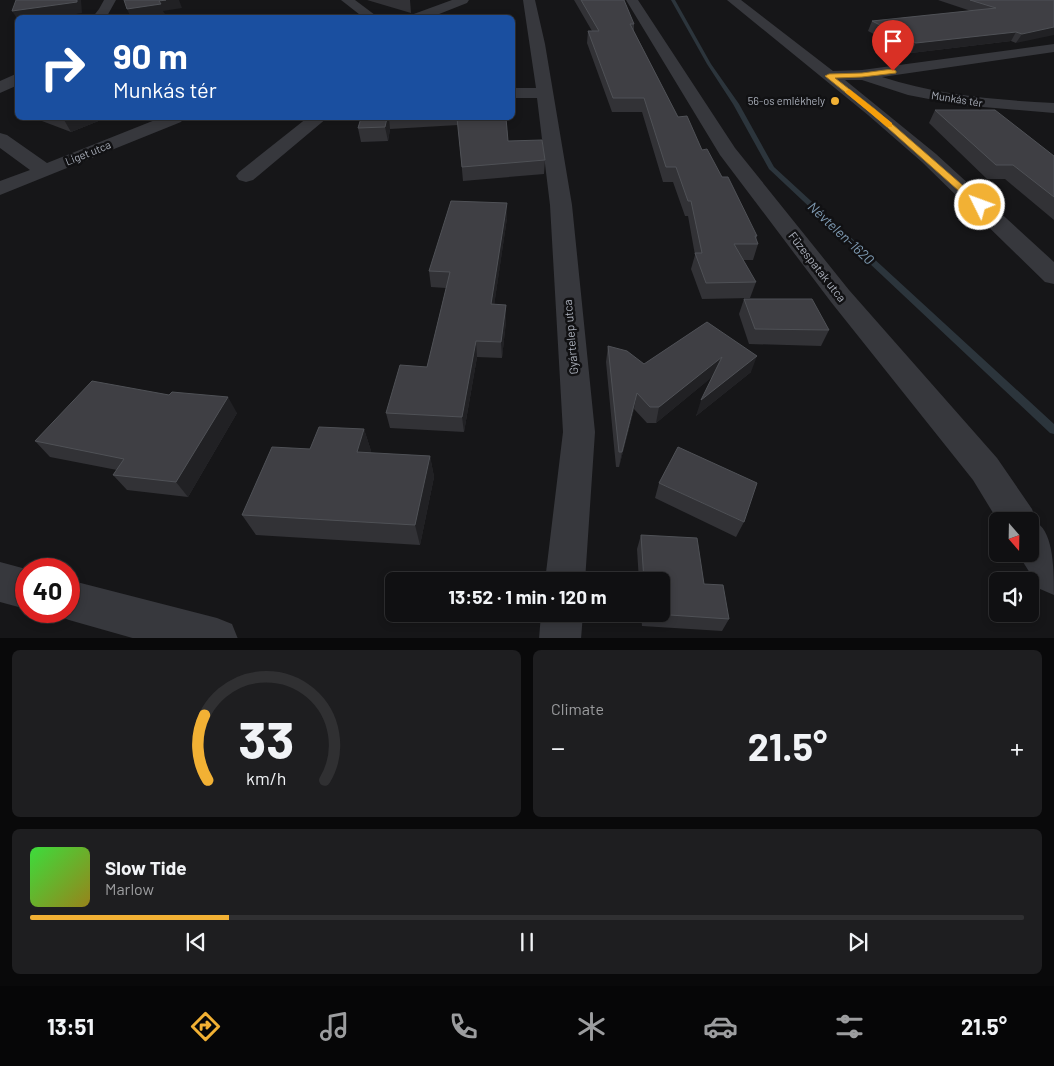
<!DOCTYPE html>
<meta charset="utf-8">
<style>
:root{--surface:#101012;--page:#1e1e20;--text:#f1f3f6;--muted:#9c9d9f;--line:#303032;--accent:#f2b134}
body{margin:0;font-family:Barlow,sans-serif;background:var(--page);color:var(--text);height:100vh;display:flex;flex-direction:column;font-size:19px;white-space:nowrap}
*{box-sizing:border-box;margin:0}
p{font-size:16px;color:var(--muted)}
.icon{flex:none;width:28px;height:28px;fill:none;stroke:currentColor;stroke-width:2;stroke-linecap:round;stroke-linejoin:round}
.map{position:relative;height:638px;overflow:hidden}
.details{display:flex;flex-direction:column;gap:12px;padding:12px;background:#09090a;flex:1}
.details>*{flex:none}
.guide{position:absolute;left:15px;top:15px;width:500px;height:105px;border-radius:8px;box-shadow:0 2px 8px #0003,0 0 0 1px var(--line);background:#1a4fa0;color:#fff;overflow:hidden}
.needle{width:32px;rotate:160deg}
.fabs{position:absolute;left:989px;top:512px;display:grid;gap:10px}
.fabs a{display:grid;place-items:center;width:50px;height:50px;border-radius:8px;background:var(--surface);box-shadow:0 2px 8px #0003,0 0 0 1px var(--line);font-size:25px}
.speed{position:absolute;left:15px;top:558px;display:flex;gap:10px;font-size:25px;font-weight:700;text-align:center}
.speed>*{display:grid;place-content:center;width:65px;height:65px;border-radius:50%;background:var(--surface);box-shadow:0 2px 8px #0003,0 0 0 1px var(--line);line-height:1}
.speed .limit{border:8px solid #d22;background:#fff;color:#111}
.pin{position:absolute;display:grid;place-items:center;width:42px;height:42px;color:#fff;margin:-51px -21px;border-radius:50% 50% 50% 0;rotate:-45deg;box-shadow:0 0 5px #0007}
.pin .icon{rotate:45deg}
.me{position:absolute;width:55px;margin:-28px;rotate:312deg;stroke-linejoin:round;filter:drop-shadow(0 0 4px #0008)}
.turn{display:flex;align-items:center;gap:18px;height:105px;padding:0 15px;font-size:22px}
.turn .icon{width:65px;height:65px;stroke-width:2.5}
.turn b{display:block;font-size:35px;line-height:42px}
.big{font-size:38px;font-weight:700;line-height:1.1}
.details .tile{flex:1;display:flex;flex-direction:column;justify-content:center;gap:8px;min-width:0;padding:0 18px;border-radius:8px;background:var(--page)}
.details .dial{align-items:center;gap:0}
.dial svg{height:130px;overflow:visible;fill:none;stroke:var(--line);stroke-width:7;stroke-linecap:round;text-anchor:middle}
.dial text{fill:var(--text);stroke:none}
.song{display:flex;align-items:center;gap:15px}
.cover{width:60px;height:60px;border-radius:8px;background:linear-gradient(135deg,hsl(120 70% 55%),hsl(50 70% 35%))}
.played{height:5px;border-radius:2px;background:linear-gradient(90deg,var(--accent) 20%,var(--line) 20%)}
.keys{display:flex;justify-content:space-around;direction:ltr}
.heat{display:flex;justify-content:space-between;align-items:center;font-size:28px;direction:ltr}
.details .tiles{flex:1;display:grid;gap:12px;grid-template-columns:1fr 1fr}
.tile:last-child{grid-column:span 2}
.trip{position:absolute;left:385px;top:572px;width:285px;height:50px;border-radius:8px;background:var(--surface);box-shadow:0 2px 8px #0003,0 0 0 1px var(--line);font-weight:700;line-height:50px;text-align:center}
.tabs{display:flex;height:80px;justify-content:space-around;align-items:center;background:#060607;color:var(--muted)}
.tabs .icon{width:35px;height:35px}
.tabs .current{color:var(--accent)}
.tabs b{font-size:22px;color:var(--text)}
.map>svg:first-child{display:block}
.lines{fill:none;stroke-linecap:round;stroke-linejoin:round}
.stream{fill:#2c353c;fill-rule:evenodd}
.minor{fill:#37383d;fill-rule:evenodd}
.wall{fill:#323236}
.shaded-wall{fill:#212124}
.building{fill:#3f3f44;stroke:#4f5156}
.route{fill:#f2b134;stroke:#9d7322}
.slow{fill:#f59e0b}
.poi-dot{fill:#f2b134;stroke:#111113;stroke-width:2}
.labels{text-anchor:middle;stroke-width:5;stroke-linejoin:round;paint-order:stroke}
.far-street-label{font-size:11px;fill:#a8adb8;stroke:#111113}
.far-poi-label{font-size:11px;fill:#a8adb8;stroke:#111113;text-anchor:end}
.street-label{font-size:12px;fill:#a8adb8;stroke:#111113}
.water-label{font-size:14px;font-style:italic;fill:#7f9bb3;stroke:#111113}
</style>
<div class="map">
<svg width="1054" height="639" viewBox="0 0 1054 639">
<rect width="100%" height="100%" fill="#161618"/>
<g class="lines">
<path class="stream" d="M671,0H675L711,64L739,104L774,167L1054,424V434L1050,433L769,169L733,104L707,64Z"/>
<path class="minor" d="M104,0H116L106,18H92L99,9Z
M341,0H355L379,18H364Z
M452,0H469L467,3L429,18H410L411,15Z
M523,0H535L545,44L572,205L595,432L585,581H545L563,432L550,205L537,98H512V88H536Z
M626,0H638L735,148L849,290L997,458L1032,509L1037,523C1054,533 1054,573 1054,595L1040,589L1018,554H1030V521H998L973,480L831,302L720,155Z
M727,0H741L833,71L862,70L1054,44V52L882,77C938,95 996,100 1054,103V113L960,105L908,95L862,80H845L936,154L1054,262V284L1045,282L922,162L868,115Z
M18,73V85L0,93V81Z
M160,118H184L181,122L0,195V181L30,170L0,148V133L7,135L47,163Z
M307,118H327L253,180L246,182L239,180L236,176L239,172Z
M0,562L26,569V609L0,602Z
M69,580L217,618L232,624L238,639H136L69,620L55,614L53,611H69Z
M541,614H583L581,639H539Z"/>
</g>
<path class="wall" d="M367,0H410L411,13Z
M574,0H624L634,24V31L678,117L722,177L757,236L756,240L758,244L753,260H743L756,282L750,298L702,299L691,269L695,255L688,216H685L673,182H663L642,112H612L587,43L588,31H592Z
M938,0H1054L1016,43L1011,41L911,53L868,31L872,21L971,11Z
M935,110L1054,156V220L1005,179H987L929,123Z
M34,118H106L71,132Z
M361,118H506L508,141L545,160L544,174L463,181L458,125L390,129L388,141L361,142L358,128Z
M507,218L494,305H506V321L502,358L477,357L464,432L390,428L386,413L427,367L446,288L431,287L429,271Z
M744,299L829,330L821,346L749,344L739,314Z
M608,346L644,364L751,372L696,416L713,376L656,423H647L634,409L619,467H616L606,362Z
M169,395L237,413L188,497L127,490L113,475L117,470L50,457L35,441Z
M364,429L371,451L370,453L430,456L434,477L420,545L256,535L242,515L310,449Z
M659,483L744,522L736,537L655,498Z
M641,535L729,619L722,631L642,626L641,614H661V581H639L637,549Z"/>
<path class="shaded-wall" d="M77,0H81L82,13L53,18H18V20L12,11Z
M166,0H179L182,8L163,11L165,14L143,18H131L127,9Z
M1054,27V35L1016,43L1022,34Z
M1016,32L1011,41L911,53L916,43Z
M63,118H106L71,132Z
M387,118H389L390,129L388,141L385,127Z
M507,203V218L492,320L491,304Z
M506,305V321L502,358L501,342Z
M476,341L477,357L464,432L462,417Z
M757,356L751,372L696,416L701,400Z
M722,357L717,373L656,423L659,407Z
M637,393L634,409L619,467L622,452Z
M228,397L237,413L188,497L176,482Z
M364,429L371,451L364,473L357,452Z
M430,456L434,477L420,545L415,525Z"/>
<path class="building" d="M16,0H77V2L12,11Z
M124,0H166L159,1L161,4L127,9Z
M581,0H624L634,24H630L678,117L687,116L702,150L707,149L722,177H728L757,236H755L758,244H734L756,282L706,283L695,253H702L691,201H688L676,167H666L644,98H613L588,31H599Z
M970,0H1054V27L1022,34L1016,32L916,43L872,21L996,8Z
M128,15L129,18H108Z
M935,110H995L1054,156V197L1013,165H996Z
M361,118H387L385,127L358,128Z
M457,118H506L508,141L542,140L545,160L462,167Z
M451,201L507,203L491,304L506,305L501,342L476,341L462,417L386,413L400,365L427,367L450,272L429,271Z
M744,299H812L829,330L755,329Z
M707,322L757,356L701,400L722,357L659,407H650L637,393L622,452H619L608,346L627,351L644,364Z
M92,381L169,395L172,392L228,397L176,482L113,475L124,459L35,441Z
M319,427L364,429L357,452L430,456L415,525L242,515L272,447L310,449Z
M678,447L757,483L744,522L659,483Z
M641,535L697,538L704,584L723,585L729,619L655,614H661V581H644Z"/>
<path class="route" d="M893,69L896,71V73L862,77L835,78L876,110L983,203V207H977L871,113L825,76L829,74L862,73Z"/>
<path class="slow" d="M849,89L892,123V127H887L846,93L845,92Z"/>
<circle class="poi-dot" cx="835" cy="101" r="5"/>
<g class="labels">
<g class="far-street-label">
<text transform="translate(957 99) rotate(9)" y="4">Munkás tér</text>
<text transform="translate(88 153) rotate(-22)" y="4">Liget utca</text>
</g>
<g class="far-poi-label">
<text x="825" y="105">56-os emlékhely</text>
</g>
<g class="street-label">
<text transform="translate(817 267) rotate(52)" y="4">Füzespatak utca</text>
<text transform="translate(571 337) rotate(-95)" y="4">Gyártelep utca</text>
</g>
<g class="water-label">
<text transform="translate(841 233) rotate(43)" y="5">Névtelen-1620</text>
</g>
</g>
</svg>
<div class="fabs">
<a><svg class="needle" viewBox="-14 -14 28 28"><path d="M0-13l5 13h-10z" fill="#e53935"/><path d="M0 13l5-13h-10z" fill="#9c9d9f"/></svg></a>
<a><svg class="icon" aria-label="sound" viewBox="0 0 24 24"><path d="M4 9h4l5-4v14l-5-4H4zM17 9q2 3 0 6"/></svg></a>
</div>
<div class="speed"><div class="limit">40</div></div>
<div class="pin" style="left:893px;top:71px;background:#d93025"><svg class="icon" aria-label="arrive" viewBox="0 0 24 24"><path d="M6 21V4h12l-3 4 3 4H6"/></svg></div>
<svg class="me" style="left:980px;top:205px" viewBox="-20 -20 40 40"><circle r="17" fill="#f2b134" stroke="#fff" stroke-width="3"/><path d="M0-11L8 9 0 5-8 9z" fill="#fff"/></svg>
<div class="trip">13:52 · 1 min · 120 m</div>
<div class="guide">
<div class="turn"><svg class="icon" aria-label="right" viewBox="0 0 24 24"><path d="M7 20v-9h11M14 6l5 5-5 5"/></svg><div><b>90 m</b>Munkás tér</div></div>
</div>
</div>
<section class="details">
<div class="tiles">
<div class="tile dial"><svg viewBox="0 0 100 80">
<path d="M14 69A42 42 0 1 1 86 69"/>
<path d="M14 69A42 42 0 0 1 12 29" stroke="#f2b134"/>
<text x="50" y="56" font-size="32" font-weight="700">33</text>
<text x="50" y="72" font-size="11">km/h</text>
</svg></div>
<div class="tile"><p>Climate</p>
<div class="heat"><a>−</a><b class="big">21.5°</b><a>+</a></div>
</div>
<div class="tile">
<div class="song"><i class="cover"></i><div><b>Slow Tide</b><p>Marlow</p></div></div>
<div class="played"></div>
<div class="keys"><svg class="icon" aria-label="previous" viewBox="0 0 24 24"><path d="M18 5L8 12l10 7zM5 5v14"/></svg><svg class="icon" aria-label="pause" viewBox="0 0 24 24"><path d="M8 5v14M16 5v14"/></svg><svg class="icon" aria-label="next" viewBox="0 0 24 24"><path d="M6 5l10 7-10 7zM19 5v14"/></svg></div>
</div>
</div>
</section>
<nav class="tabs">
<b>13:51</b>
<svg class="icon current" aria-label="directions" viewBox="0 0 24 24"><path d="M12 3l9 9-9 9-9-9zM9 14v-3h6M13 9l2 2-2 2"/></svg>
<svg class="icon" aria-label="music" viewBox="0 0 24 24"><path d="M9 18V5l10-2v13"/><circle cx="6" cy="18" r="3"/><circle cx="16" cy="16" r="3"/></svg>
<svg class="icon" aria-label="phone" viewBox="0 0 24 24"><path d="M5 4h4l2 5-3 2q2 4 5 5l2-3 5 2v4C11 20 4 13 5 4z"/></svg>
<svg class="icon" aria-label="climate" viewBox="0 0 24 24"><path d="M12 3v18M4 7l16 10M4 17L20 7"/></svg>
<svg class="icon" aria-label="car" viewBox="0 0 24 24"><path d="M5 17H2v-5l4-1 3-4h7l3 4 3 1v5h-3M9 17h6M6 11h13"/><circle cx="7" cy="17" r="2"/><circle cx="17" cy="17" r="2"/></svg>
<svg class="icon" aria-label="filters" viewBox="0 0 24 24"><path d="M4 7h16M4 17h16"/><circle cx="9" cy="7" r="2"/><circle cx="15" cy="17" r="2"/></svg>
<b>21.5°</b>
</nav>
